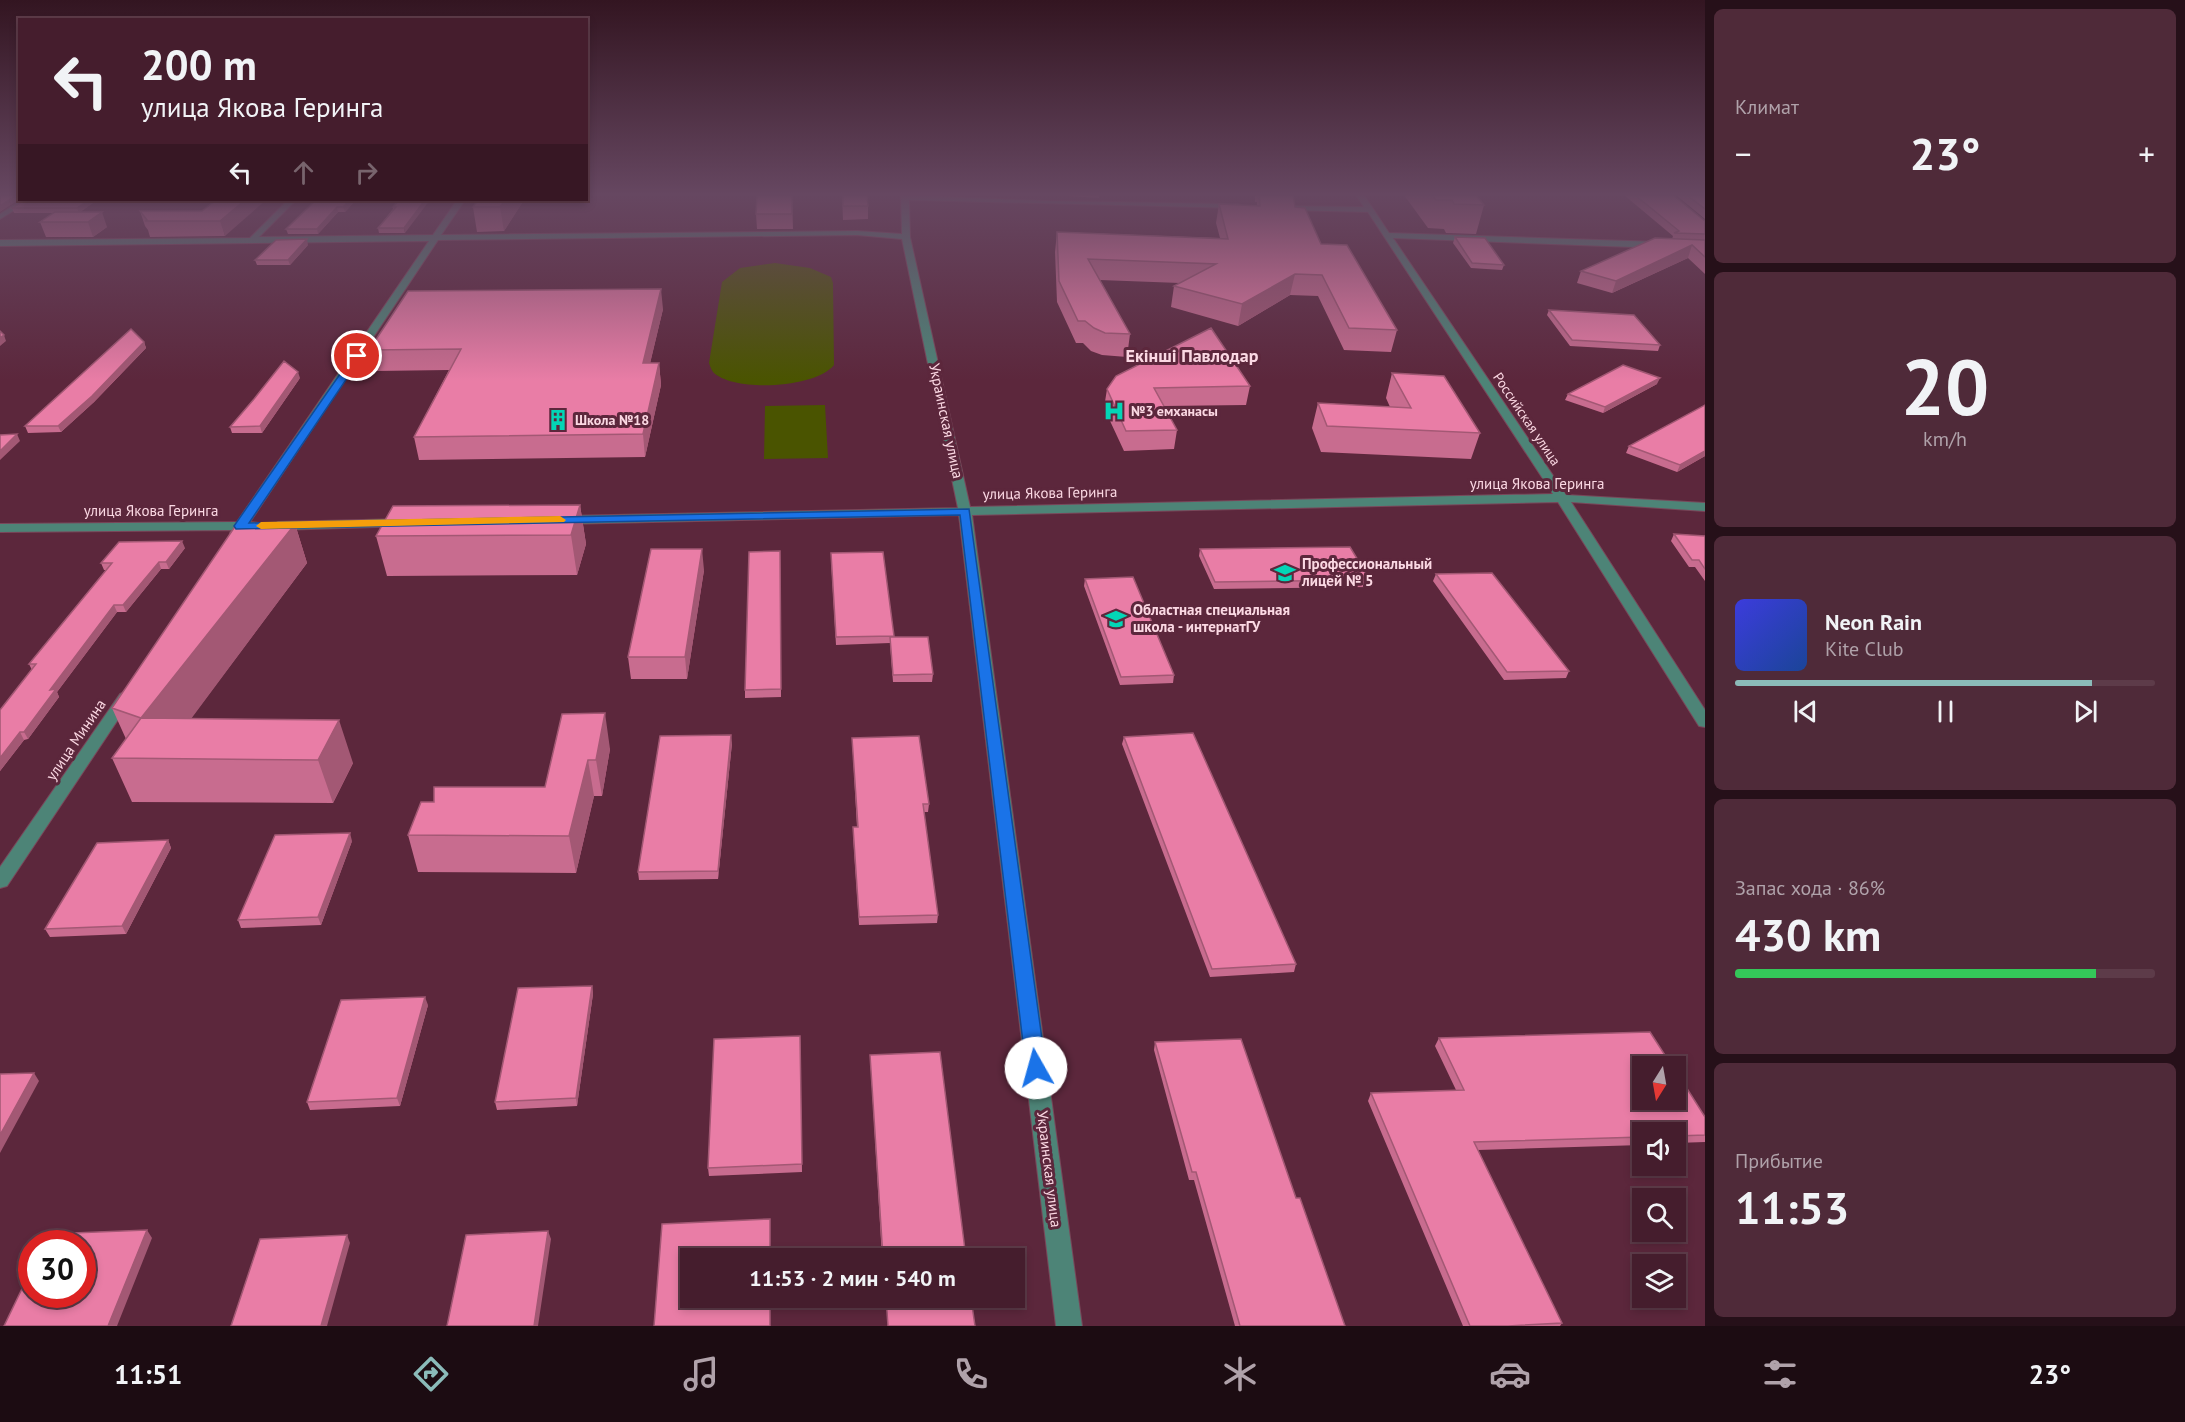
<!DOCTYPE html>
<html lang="ru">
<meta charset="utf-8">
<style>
:root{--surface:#451d2d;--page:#4f2a39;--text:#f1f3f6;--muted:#b0a2aa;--line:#5d3b49;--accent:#8bbbb9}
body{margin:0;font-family:"PT Sans",sans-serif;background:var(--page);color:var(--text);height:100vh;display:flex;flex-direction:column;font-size:22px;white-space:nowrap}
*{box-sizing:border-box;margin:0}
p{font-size:20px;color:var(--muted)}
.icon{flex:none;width:33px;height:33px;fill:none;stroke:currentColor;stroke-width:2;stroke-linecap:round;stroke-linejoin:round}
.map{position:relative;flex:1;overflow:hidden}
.sheet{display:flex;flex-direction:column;gap:9px;padding:9px;background:#261019;width:480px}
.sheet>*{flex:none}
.guide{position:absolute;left:18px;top:18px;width:570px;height:183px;border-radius:0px;box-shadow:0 3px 9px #0003,0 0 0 2px var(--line);background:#451d2d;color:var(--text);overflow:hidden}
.needle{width:39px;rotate:191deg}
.fabs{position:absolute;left:1632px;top:1056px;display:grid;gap:12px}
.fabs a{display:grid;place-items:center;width:54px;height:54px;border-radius:0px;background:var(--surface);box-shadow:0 3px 9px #0003,0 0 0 2px var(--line);font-size:30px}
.speed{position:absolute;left:18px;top:1230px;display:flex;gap:12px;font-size:30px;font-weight:700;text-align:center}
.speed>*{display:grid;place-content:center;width:78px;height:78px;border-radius:50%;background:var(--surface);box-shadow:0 3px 9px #0003,0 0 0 2px var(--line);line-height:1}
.speed .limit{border:9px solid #d22;background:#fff;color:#111}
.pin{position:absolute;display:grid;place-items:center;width:51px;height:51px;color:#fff;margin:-26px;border:3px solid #fff;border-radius:50%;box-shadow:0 2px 6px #0007}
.me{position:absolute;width:66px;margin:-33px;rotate:353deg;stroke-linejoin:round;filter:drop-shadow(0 0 4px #0008)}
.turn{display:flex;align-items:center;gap:21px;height:126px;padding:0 24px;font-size:27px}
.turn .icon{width:78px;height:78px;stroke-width:2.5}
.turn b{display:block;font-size:42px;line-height:51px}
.lanes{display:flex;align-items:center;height:57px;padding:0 24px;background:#0003;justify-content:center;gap:30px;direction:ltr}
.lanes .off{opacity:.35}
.big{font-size:45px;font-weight:700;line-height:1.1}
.sheet .widget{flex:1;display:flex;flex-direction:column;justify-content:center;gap:9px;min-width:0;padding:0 21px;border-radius:9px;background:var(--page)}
.sheet .dial{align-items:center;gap:0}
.dial b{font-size:78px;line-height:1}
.song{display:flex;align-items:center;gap:18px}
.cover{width:72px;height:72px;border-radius:9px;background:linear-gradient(135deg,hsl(240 70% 55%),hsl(220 70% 35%))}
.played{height:6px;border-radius:3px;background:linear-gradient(90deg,var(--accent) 85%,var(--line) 85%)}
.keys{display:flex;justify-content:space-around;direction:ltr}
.heat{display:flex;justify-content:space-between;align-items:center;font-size:33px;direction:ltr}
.charge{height:9px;border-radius:4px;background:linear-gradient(90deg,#34c759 86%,var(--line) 0)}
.trip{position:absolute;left:680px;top:1248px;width:345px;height:60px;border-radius:0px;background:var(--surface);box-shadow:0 3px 9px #0003,0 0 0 2px var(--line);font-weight:700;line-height:60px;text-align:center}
.tab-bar{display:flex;height:96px;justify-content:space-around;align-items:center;background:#1c0c12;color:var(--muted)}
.tab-bar .icon{width:42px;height:42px}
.tab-bar .current{color:var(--accent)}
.tab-bar b{font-size:27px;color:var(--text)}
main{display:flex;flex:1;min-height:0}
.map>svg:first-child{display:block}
.green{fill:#4a5400}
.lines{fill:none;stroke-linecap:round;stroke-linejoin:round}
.minor-casing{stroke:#79475a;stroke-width:2}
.minor{fill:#4d8477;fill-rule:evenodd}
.wall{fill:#c86c8f}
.shaded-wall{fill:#a35874}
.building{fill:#e97da6;stroke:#a35874;stroke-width:1.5}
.route{fill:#1a73e8;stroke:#114b97;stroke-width:1.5}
.slow{fill:#f59e0b}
.labels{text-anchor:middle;stroke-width:6;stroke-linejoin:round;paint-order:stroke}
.far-poi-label{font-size:14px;font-weight:bold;fill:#fbd8e3;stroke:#5c273c;text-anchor:start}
.far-street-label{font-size:14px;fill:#fbd8e3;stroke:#5c273c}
.street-label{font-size:15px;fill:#fbd8e3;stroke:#5c273c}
.poi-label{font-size:15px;font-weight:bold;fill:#fbd8e3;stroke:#5c273c;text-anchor:start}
.far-district-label{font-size:18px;font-weight:bold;fill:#fbd8e3;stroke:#5c273c}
</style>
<main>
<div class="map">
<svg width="1705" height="1326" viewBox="0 0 1705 1326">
<rect width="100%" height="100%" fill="#5c273c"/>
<path class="green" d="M775,263L810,268L831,277L833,283L834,365C816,388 734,393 713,372C711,369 710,366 709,363L722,282L740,268Z
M825,405L828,458L764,459L765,406Z"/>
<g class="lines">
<defs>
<path id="minor" d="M901,195L1050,201L1238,204L1242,206L1238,208L909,200L910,237L970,507L1553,494L1368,212L1286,210L1282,208L1286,206L1364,207L1356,195H1364L1389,233L1660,242L1664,245L1660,248L1393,238L1566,495L1705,503V511L1571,502L1705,710V727L1699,726L1558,502L972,515L1082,1326H1056L959,515L563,524L557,520L563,516L958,508L902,239L857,235L438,240L250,522L259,523L260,526L259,529L245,530L241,536L236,537L230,533L232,530L0,532V524L237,522L429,241L0,246V240L250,238L288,200H296L259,237L433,235L457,200H465L441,235L857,231L902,234Z
M22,200H31L0,219V214Z
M404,519L409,520L410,523L409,526L278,530L272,526L278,522Z
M125,692L133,697L7,886L0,888V867L120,694Z"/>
</defs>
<use href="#minor" class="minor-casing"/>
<use href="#minor" class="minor"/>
</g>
<path class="wall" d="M792,195L793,229H757L756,214Z
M842,195L868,206V219L843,220Z
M1069,195H1099V198L1069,196Z
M1255,195H1293L1295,207L1321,244L1397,330L1391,352L1344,350L1318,296L1290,295L1238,326L1171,307L1174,286L1180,283L1100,280L1130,334L1127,357L1102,355L1091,351L1083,343H1076L1057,302L1055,252L1057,232L1220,238L1216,223L1219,204L1257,206V202H1255Z
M1404,195H1476L1484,205L1476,234L1446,233L1444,229L1428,228Z
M1624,195H1673L1705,221V274L1688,258L1612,293L1577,283L1581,271L1672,239L1673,236Z
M1676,195H1705V219Z
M25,200H97L80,212L107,227L93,237H46L40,222L54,213H14L12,208Z
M216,200L225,236L150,237L148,230L145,226L140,211H202Z
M356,200L345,212H338L318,234H288L286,229Z
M399,200L405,233H379L378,228L393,209V207Z
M478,200H524L504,231L477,232L473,207Z
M1455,237L1504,265L1502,270L1471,268L1453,243Z
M308,245L290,265H257L255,260Z
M663,309L650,363H659L661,385L645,457L419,460L414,437L449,370L374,371L369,350Z
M1549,310L1660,345L1658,351L1570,346L1547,315Z
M144,342L146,348L94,402L61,432L28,433L25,426Z
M1392,373L1480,433L1471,459L1321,452L1312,428L1318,403L1390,407L1386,398Z
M1116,376L1250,386L1246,405L1164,406L1177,430L1174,449L1124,451L1104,408L1107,389Z
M300,378L262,433H232L230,427Z
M1657,384L1603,413L1565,400L1568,394Z
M1705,405V456L1677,472L1626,453L1629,446Z
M580,505L586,544L577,575L387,576L376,536Z
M295,524L307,563L191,718L353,763L333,803L132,802L112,758L126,739L112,708Z
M1674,534L1705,536V581L1695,567H1689L1671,541Z
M185,548L169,569H161L126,612H117L57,692L59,697L28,739L24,740L0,771V710L32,670L29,664L106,570H104L101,563Z
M1200,549L1370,580L1368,587L1214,589L1199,556Z
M780,551L781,697L745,698V690Z
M883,552L894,637L933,674L932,682H893L890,643L836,645L831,560Z
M704,570L687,679H631L628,657Z
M1436,574L1569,671L1566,678L1504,680L1433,581Z
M1085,579L1174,675L1173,683L1120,685L1084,586Z
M562,714L610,749L602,796H594L576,873L418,872L408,835L434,802L545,787Z
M1124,737L1296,964L1294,972L1210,977L1122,744Z
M852,738L929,804L928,812H924L938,915L937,923L859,925L853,835V827H857Z
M732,743L718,879L639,880L638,872Z
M168,840L171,848L126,934L50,937L45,929Z
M352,841L321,925L241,928L238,920Z
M592,986L593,994L577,1106L497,1110L495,1102Z
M428,1005L400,1106L310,1110L307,1102Z
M800,1036L802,1172L709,1176L708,1168Z
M1439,1038L1705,1117V1142L1676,1143V1132H1642V1145L1478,1150L1562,1323L1560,1326H1463L1368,1101L1371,1093L1456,1090L1435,1046Z
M1155,1042L1296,1198L1345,1326H1235L1194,1180H1189L1154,1050Z
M870,1055L966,1258H882Z"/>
<path class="shaded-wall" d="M17,195H20V199L0,212V206Z
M89,200H97L79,213L77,208Z
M245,200H266L225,236L220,221Z
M350,200H356L345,212L343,207Z
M425,200H430L405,233L404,228Z
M505,200H524L504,231L500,207Z
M337,207L338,212L318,234L317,229Z
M102,212L107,227L93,237L88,222Z
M307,239L308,245L290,265L288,260Z
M1692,245L1688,258L1612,293L1616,281Z
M1295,274L1290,295L1238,326L1242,304Z
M661,289L663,309L645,385L643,363Z
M4,335L6,341L0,346V338Z
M144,342L146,348L94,402L61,432L58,426Z
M659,363L661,385L645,457L643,434Z
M298,372L300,378L262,433L260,426Z
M1660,378L1657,384L1603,413L1605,407Z
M17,434L20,441L0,460V451Z
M1705,451V456L1677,472L1680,465Z
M580,505L586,544L577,575L571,535Z
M295,524L307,563L162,758L141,718Z
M182,541L185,548L169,569L166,562Z
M702,549L704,570L687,679L685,657Z
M159,562L161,569L126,612L123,605Z
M114,605L117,612L57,692L59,697L28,739L24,732L50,690Z
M605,713L610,749L602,796L596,760Z
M339,720L353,763L333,803L318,760Z
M20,732L24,740L0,771V758Z
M731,735L732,743L718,879V871Z
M588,760L594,796L576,873L569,836Z
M350,833L352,841L321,925L318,917Z
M168,840L171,848L126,934L122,926Z
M592,986L593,994L577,1106L576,1098Z
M425,997L428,1005L400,1106L397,1098Z
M34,1073L39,1081L0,1153V1135Z
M147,1230L152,1238L117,1326H108Z
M548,1231L551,1239L538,1326H534Z
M347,1235L350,1243L327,1326H321Z"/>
<path class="building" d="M0,195H17L0,206Z
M757,195H792V214H756Z
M843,195H867L868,206H843Z
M1259,195H1293L1295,207L1305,208L1321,244L1347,245L1397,330L1349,328L1322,275L1295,274L1242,304L1174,286L1216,264L1088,259L1130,334L1105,333L1094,328L1085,321H1078L1059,281L1057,232L1228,239L1219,204L1260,206Z
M1432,195H1476L1484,205L1454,204L1452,200H1436Z
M1635,195H1673L1705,221V234L1674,233L1679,231Z
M1687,195H1705V209Z
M25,200H89L77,208H12Z
M216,200H245L220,221H145L147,220L140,211H202Z
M316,200H350L343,207H337L317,229H286Z
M399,200H425L404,228H378L396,207H393Z
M478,200H505L500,207H473Z
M55,212H102L88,222H40Z
M1455,237L1485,238L1504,265L1472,263Z
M1655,238L1705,240V257L1692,245L1616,281L1581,271Z
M307,239L288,260H255L276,240Z
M661,289L643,363H659L643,434L414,437L461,349L369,350L408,291Z
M1549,310L1634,315L1660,345L1572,340Z
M1211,328L1250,386L1154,388L1177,430L1126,431L1107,389L1116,376Z
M131,329L144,342L92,396L58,426H25Z
M0,331L4,335L0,338Z
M284,361L298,372L260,426L230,427L254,399Z
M1623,365L1660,378L1605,407L1568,394Z
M1392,373L1444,376L1480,433L1327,426L1318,403L1411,408Z
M1705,405V451L1680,465L1629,446Z
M17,434L0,451V435Z
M580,505L571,535L376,536L393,506Z
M295,524L141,718L112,708L236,525Z
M1674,534L1705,536V569L1699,560H1692Z
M182,541L166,562H159L123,605H114L50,690L56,689L24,732H20L0,758V710L36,664H29L112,563H101L119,542Z
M1350,547L1370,580L1215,582L1200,549Z
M651,549H702L685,657H628Z
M780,551L781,689L745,690L749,552Z
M883,552L894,636L836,637L831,553Z
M1492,573L1569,671L1507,672L1436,574Z
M1133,577L1174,675L1121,677L1085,579Z
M890,637H928L933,674L893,675Z
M605,713L596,760H588L569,836L408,835L421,802H434V787H545L562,714Z
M141,718L339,720L318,760L112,758Z
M1193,733L1296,964L1212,969L1124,737Z
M731,735L718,871L638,872L660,736Z
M919,736L929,804H923L938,915L859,917L853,827H858L852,738Z
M350,833L318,917L238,920L275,835Z
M168,840L122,926L45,929L97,843Z
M592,986L576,1098L495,1102L518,988Z
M425,997L397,1098L307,1102L341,1000Z
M1650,1032L1672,1066H1642V1100H1676V1071L1705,1117V1135L1676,1136V1132H1642V1137L1474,1142L1562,1323L1508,1326H1470L1371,1093L1464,1090L1439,1038Z
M800,1036L802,1164L708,1168L714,1039Z
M1241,1039L1296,1198H1300L1345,1326H1240L1196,1172H1192L1155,1042Z
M940,1052L966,1258H883L870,1055Z
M34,1073L0,1135V1074Z
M770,1219V1258H690V1298H770V1326H654L662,1224Z
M147,1230L108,1326H4L32,1268V1294H82V1244H43L48,1234Z
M548,1231L534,1326H447L466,1235Z
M347,1235L321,1326H231L260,1239Z
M886,1298H971L975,1326H888Z"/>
<linearGradient id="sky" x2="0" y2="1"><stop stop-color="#331521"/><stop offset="0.51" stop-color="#664761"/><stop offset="1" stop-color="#664761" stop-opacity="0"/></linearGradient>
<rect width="1705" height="381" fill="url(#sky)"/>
<path class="route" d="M357,353L362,356L249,523L969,509L1046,1068L1043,1073L1036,1076L1029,1073L1026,1068L960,515L236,529L234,526L354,354Z"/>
<path class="slow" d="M560,516L566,520L564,522L261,529L256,526L261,522Z"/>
<defs>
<symbol id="hospital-bare" viewBox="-9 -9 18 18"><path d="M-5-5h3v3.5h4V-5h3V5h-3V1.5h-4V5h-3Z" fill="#03d5b6" stroke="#5c273c" stroke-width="2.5" paint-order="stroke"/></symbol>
<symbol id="building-bare" viewBox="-9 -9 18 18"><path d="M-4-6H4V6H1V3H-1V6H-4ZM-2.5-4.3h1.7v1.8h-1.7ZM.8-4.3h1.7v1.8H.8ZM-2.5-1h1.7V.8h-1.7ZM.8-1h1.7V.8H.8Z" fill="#03d5b6" stroke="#5c273c" stroke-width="2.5" paint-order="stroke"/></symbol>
<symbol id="school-bare" viewBox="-9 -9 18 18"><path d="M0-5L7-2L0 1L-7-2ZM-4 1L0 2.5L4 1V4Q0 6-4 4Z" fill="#03d5b6" stroke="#5c273c" stroke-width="2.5" paint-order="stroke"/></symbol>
</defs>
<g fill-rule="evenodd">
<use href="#hospital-bare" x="1099" y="396" width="30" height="30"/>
<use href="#building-bare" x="543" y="405" width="30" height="30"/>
<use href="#school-bare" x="1270" y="558" width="30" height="30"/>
<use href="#school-bare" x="1101" y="604" width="30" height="30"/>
</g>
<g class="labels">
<g class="far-poi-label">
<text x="1131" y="416">№3 емханасы</text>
<text x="575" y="425">Школа №18</text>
</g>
<g class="far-street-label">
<text transform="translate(1527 419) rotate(56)" y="5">Российская улица</text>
</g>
<g class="street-label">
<text transform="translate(946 421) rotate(78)" y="5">Украинская улица</text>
<text x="1537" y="489">улица Якова Геринга</text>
<text transform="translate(1050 493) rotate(-1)" y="5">улица Якова Геринга</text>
<text x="151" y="516">улица Якова Геринга</text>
<text transform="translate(76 740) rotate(-56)" y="5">улица Минина</text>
<text transform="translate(1049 1169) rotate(83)" y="5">Украинская улица</text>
</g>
<g class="poi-label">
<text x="1302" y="569">Профессиональный<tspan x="1302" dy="17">лицей № 5</tspan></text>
<text x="1133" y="615">Областная специальная<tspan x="1133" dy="17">школа - интернатГУ</tspan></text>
</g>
<g class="far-district-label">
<text x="1192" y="362">Екінші Павлодар</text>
</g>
</g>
</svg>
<div class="fabs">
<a><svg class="needle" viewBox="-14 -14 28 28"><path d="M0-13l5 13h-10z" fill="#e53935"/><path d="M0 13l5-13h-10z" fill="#b0a2aa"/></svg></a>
<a><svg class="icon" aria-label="sound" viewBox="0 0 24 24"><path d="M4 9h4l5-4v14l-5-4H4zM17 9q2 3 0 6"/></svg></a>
<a><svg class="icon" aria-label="search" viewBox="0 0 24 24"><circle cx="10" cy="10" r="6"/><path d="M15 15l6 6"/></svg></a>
<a><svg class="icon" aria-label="layers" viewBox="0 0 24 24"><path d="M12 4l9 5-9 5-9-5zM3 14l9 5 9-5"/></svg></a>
</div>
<div class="speed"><div class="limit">30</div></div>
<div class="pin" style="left:357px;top:356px;background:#d93025"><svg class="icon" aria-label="arrive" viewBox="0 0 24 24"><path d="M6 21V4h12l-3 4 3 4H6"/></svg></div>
<svg class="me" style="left:1036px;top:1068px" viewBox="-20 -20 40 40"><circle r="19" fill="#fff"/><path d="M0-13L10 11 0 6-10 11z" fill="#1a73e8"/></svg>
<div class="trip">11:53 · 2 мин · 540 m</div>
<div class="guide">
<div class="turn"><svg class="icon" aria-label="left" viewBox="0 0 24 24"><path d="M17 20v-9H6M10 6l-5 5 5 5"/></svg><div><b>200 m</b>улица Якова Геринга</div></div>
<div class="lanes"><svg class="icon" aria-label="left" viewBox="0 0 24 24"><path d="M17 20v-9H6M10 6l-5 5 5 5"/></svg><svg class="icon off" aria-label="ahead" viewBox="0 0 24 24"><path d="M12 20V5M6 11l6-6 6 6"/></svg><svg class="icon off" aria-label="right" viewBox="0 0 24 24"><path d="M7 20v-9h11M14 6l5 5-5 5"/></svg></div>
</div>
</div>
<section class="sheet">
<div class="widget"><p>Климат</p>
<div class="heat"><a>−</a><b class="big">23°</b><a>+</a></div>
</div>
<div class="widget dial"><b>20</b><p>km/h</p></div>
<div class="widget">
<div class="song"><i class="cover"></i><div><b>Neon Rain</b><p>Kite Club</p></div></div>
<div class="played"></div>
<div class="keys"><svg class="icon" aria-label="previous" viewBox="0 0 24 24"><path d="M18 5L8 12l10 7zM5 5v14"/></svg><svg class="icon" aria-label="pause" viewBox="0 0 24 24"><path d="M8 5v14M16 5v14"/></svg><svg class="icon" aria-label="next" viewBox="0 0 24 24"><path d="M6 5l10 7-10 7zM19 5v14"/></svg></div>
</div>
<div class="widget"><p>Запас хода · 86%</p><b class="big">430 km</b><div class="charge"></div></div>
<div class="widget"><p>Прибытие</p><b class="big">11:53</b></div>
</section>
</main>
<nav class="tab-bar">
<b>11:51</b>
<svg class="icon current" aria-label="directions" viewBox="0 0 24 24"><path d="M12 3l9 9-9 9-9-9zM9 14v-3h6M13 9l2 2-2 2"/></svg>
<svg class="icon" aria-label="music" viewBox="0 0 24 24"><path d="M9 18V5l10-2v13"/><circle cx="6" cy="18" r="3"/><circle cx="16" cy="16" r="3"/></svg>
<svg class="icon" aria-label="phone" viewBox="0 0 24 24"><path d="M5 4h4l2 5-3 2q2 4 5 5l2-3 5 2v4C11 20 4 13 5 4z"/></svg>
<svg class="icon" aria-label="climate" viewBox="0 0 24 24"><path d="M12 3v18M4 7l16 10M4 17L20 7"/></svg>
<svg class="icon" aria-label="car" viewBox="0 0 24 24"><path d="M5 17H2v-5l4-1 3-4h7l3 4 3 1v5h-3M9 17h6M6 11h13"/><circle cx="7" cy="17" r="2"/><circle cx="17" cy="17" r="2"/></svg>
<svg class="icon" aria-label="filters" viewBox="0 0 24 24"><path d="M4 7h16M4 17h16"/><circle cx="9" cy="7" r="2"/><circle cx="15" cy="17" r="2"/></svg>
<b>23°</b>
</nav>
